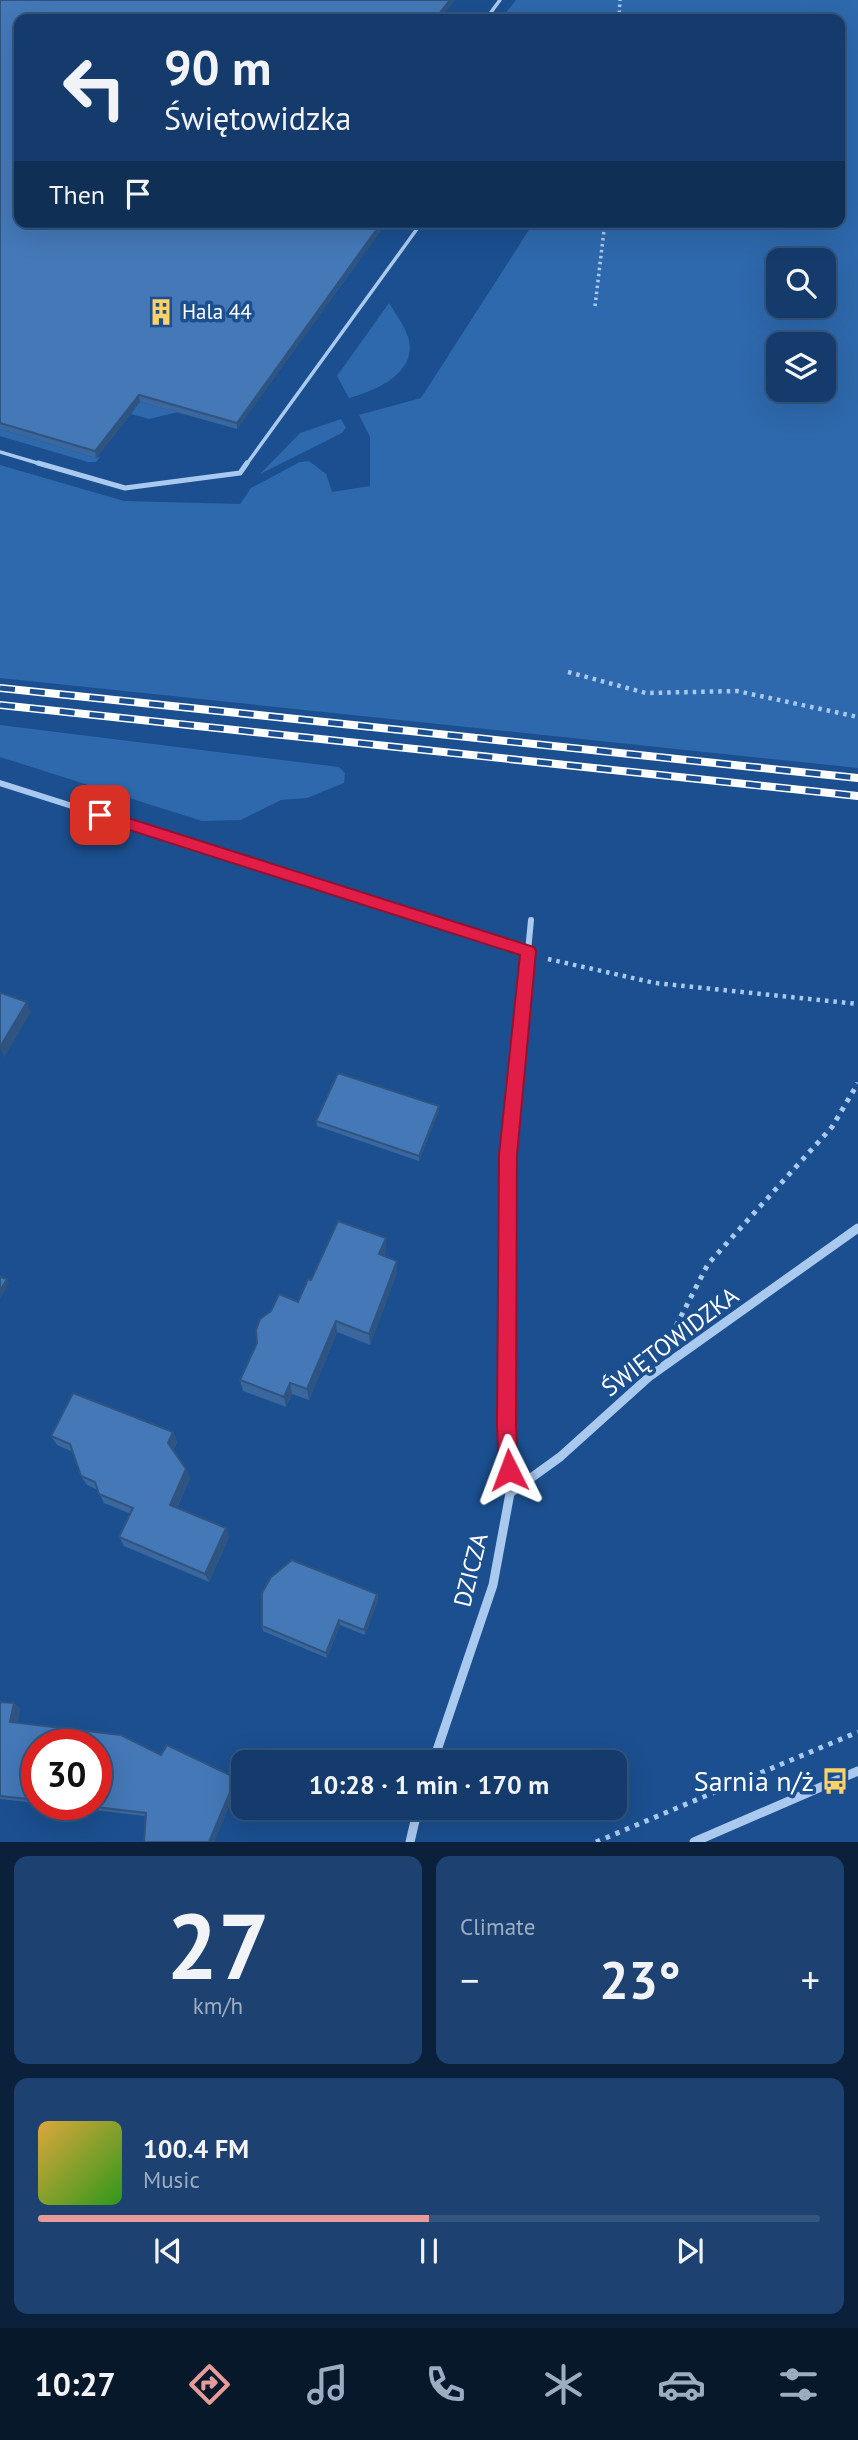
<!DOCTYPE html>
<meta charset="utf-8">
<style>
:root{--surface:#143b6b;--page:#1d4271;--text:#f1f3f6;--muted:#9dadc1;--line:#33557e;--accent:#e69b98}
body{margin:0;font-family:"PT Sans",sans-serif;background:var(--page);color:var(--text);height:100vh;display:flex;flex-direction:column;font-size:26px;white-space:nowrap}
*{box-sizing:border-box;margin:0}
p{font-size:23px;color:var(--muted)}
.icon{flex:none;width:38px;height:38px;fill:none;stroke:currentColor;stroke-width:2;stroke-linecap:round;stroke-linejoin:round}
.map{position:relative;height:1842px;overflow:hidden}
.sheet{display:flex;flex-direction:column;gap:14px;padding:14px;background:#0b203b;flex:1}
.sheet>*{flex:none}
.banner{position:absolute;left:14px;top:14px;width:831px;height:214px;border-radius:14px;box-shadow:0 7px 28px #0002,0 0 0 2px var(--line);background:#143b6b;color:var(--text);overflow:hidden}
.tools{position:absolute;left:766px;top:248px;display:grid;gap:14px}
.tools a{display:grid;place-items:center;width:70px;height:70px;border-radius:14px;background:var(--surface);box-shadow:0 7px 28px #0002,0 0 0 2px var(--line);font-size:35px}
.speed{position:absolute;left:21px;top:1729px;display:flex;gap:14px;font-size:35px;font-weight:700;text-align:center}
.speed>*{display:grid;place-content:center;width:91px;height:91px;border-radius:50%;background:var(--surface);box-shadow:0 7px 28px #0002,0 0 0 2px var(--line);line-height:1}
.speed .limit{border:10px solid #d22;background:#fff;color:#111}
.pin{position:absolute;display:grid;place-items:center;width:60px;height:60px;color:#fff;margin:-30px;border-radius:14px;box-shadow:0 4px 10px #0006}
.me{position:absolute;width:77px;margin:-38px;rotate:357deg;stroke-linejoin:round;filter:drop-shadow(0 0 5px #0008)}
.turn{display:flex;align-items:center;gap:24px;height:147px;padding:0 35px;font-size:32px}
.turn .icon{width:91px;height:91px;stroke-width:2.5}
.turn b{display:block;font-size:49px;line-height:60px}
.then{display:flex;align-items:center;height:66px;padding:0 35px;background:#0003;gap:14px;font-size:26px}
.big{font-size:52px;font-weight:600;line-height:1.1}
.sheet .tile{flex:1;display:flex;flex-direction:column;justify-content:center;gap:10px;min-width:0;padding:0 24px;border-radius:14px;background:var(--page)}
.sheet .dial{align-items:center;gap:0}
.dial b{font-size:91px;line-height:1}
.song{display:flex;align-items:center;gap:21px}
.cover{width:84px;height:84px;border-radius:10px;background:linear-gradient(135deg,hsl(40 70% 55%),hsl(110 70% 35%))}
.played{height:7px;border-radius:4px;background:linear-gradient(90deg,var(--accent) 50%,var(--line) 50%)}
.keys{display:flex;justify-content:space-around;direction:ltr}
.heat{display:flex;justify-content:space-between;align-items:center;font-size:38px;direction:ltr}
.sheet .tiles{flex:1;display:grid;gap:14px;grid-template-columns:1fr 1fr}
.tile:last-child{grid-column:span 2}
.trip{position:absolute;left:231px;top:1750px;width:396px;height:70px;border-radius:14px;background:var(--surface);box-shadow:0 7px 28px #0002,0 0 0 2px var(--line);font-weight:600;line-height:70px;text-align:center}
.tabs{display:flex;height:112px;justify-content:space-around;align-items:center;background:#08182b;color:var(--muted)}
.tabs .icon{width:49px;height:49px}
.tabs .current{color:var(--accent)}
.tabs b{font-size:32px;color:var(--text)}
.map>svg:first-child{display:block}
.green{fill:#2e69ad;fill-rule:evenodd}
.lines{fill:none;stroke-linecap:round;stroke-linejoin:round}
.path-far2{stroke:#a9c9ee;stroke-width:3.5;stroke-dasharray:2.5 3.5;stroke-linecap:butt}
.path-far1{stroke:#a9c9ee;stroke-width:4.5;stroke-dasharray:3.5 5;stroke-linecap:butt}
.path{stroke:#a9c9ee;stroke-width:5;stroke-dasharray:4.5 6;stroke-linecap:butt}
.lane-far1{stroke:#a9c9ee;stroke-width:3.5}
.lane{stroke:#a9c9ee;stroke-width:5}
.street-far1{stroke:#a9c9ee;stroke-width:6}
.street{stroke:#a9c9ee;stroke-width:9}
.rail-casing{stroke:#fff;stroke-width:8}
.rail{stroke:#1b4f8f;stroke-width:5;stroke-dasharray:15;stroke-linecap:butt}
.wall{fill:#3a679d}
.shaded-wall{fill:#305480}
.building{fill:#4478b7;stroke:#305480;stroke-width:2}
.route{fill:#e11d48;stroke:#92132f;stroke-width:2}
.labels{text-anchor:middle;stroke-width:7;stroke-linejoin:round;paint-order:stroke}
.far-poi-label{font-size:21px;fill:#fff;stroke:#1b4f8f;text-anchor:start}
.street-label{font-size:24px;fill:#fff;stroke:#1b4f8f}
.near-poi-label{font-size:28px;fill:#fff;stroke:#1b4f8f;text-anchor:end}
</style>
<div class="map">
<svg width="858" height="1842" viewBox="0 0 858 1842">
<rect width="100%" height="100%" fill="#1b4f8f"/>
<path class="green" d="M516,0H858V768L0,678V465L124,501L240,504L251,488L300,462L309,461L326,474L332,492L370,486V437L359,415L421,398L534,222H840V19H508L504,15ZM779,261H824V306H779ZM779,345H824V390H779Z
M389,303C395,313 404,325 408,337C419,373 375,391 349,398L337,376Z
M140,402L178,412L149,419L131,414Z
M341,419L346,428L342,433L260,474L300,433Z
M0,429L96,458L100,457L96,462H88L0,436Z
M0,725L339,767L345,773L344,783L307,798L281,800L241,820L202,821L0,757Z"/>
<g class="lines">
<path class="path-far2" d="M619,19L620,0
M595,306L605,222"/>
<path class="path-far1" d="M568,672L646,693L737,691L858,717
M548,959L655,983L858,1004"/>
<path class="path" d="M676,1326L708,1264L832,1127L858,1083
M596,1842L858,1732"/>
<path class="lane-far1" d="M486,19L500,0
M0,452L44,465
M246,465L422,222"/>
<path class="lane" d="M38,463L125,488L240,473L247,463"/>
<path class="street-far1" d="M0,783L528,951
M517,1065L531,920"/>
<path class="street" d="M510,1493L560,1457L650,1376L858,1228
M433,1762L493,1585L510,1493L506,1425L508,1155L517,1063
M410,1842L418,1808
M694,1842L858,1771"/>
<defs>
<path id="rail" d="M0,688L858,778
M0,705L858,796"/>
</defs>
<use href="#rail" class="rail-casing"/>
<use href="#rail" class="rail"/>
</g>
<path class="wall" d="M0,0L19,222H387L237,429L140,402L96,458L0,429Z
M439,1106V1111L419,1161L317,1126L316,1121Z
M386,1238V1250L384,1256L397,1272L370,1345L337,1332L309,1400L292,1394L286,1407L243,1391L240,1380L298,1302Z
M173,1432L177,1442L173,1451L186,1469L190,1478L177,1508L226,1528L229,1537L209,1582L124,1546L119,1537L131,1514L104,1503L98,1490L87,1485L81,1476L73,1452L57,1445L51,1436Z
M377,1594L378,1600L365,1635L340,1625L327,1658L263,1631L262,1626Z
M0,1702L14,1703L20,1709L17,1723L161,1755L239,1782L214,1842H144L145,1816L44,1804H96L37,1745V1803L0,1799Z"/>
<path class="shaded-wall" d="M450,0H455L440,19H435Z
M382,222H387L237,429V423Z
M139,395L140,402L96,458L95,451Z
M27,1002L31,1012L4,1058L0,1047Z
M439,1106V1111L419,1161V1156Z
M386,1238V1250L380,1266L379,1254Z
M397,1261V1272L370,1345L369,1334Z
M7,1279L9,1283L0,1299V1291Z
M336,1321L337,1332L309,1400L307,1389Z
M290,1383L292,1394L286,1407L284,1397Z
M173,1432L177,1442L172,1453L168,1443Z
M186,1469L190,1478L174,1514L170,1505Z
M226,1528L229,1537L209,1582L205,1574Z
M377,1594L378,1600L365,1635L364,1630Z
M339,1620L340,1625L327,1658L326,1653Z
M14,1703L20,1709L16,1727L10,1722Z
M236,1778L239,1782L214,1842H209Z"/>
<path class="building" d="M0,0H450L435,19H19V222H382L237,423L139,395L95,451L0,423Z
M0,992L1,993L27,1002L0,1047Z
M338,1073L439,1106L419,1156L316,1121Z
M338,1221L386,1238L379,1254L397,1261L369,1334L336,1321L307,1389L290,1383L284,1397L240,1380L257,1343L256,1330L260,1319L271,1311L279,1294L298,1302L308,1279L311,1280Z
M0,1277L7,1279L0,1291Z
M73,1393L173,1432L168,1443L186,1469L170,1505L226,1528L205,1574L119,1537L133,1508L99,1494L95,1482L81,1476L70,1444L51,1436Z
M292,1560L377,1594L364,1630L339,1620L326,1653L262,1626V1593L271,1577Z
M0,1702L14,1703L10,1722L121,1735L161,1755L167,1745L236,1778L209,1842H144L146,1813L70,1804H96V1745H37V1800L0,1796Z"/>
<path class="route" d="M100,809L534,947L536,951L517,1155L516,1425L518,1470L516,1477L509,1480L502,1477L499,1470L497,1425L499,1155L520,955L95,819L93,815L95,811Z"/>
<defs>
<symbol id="building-bare" viewBox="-9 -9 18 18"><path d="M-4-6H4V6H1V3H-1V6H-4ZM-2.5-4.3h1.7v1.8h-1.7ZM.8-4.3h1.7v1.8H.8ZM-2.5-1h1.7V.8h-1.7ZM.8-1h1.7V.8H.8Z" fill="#ffd166" stroke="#1b4f8f" stroke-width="2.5" paint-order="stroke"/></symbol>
<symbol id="bus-bare" viewBox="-9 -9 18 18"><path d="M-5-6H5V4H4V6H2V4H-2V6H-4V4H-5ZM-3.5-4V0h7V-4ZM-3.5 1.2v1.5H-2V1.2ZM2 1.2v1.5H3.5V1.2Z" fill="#ffd166" stroke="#1b4f8f" stroke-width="2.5" paint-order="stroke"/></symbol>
</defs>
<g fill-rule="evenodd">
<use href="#building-bare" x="142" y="293" width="38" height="38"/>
<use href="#bus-bare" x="816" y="1762" width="38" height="38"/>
</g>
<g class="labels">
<g class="far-poi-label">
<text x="182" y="319">Hala 44</text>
</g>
<g class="street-label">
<text transform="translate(670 1342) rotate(-37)" y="8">ŚWIĘTOWIDZKA</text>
<text transform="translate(471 1570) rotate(-76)" y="8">DZICZA</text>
</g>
<g class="near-poi-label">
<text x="814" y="1791">Sarnia n/ż</text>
</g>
</g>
</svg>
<div class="tools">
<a><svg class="icon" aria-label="search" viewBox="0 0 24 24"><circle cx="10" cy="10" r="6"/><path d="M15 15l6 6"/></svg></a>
<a><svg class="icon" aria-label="layers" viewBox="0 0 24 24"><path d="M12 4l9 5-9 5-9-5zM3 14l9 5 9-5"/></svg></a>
</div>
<div class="speed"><div class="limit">30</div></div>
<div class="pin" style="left:100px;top:815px;background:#d93025"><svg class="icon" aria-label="arrive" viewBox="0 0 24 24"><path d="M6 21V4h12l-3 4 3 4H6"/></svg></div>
<svg class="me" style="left:509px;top:1470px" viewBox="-20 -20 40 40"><path d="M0-17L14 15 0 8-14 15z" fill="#e11d48" stroke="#fff" stroke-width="4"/></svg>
<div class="trip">10:28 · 1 min · 170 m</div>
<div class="banner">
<div class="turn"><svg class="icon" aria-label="left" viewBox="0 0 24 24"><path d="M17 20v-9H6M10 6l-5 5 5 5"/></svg><div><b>90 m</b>Świętowidzka</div></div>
<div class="then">Then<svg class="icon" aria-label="arrive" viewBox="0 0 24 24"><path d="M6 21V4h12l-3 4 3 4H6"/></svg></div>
</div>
</div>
<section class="sheet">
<div class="tiles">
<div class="tile dial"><b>27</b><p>km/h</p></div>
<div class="tile"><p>Climate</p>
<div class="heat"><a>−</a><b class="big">23°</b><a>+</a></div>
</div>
<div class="tile">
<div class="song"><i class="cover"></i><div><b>100.4 FM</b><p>Music</p></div></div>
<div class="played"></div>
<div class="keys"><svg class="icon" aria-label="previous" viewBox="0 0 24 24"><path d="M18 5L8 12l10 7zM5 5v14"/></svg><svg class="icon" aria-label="pause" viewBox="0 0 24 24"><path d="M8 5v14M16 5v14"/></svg><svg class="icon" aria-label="next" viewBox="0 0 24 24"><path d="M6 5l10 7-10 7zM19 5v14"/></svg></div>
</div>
</div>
</section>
<nav class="tabs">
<b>10:27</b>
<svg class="icon current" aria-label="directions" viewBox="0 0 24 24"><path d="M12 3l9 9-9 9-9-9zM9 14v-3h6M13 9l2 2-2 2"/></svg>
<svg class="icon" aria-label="music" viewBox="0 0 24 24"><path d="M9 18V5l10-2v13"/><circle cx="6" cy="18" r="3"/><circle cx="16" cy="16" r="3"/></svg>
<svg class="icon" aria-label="phone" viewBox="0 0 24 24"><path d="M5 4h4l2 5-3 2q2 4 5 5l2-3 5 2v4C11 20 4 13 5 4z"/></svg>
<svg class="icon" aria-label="climate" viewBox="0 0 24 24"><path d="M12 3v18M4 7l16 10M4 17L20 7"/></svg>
<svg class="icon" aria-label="car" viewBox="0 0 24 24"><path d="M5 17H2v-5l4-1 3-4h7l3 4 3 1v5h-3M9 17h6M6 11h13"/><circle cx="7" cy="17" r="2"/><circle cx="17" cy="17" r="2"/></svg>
<svg class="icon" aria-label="filters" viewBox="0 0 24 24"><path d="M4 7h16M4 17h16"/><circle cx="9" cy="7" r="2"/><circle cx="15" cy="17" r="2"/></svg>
</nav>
